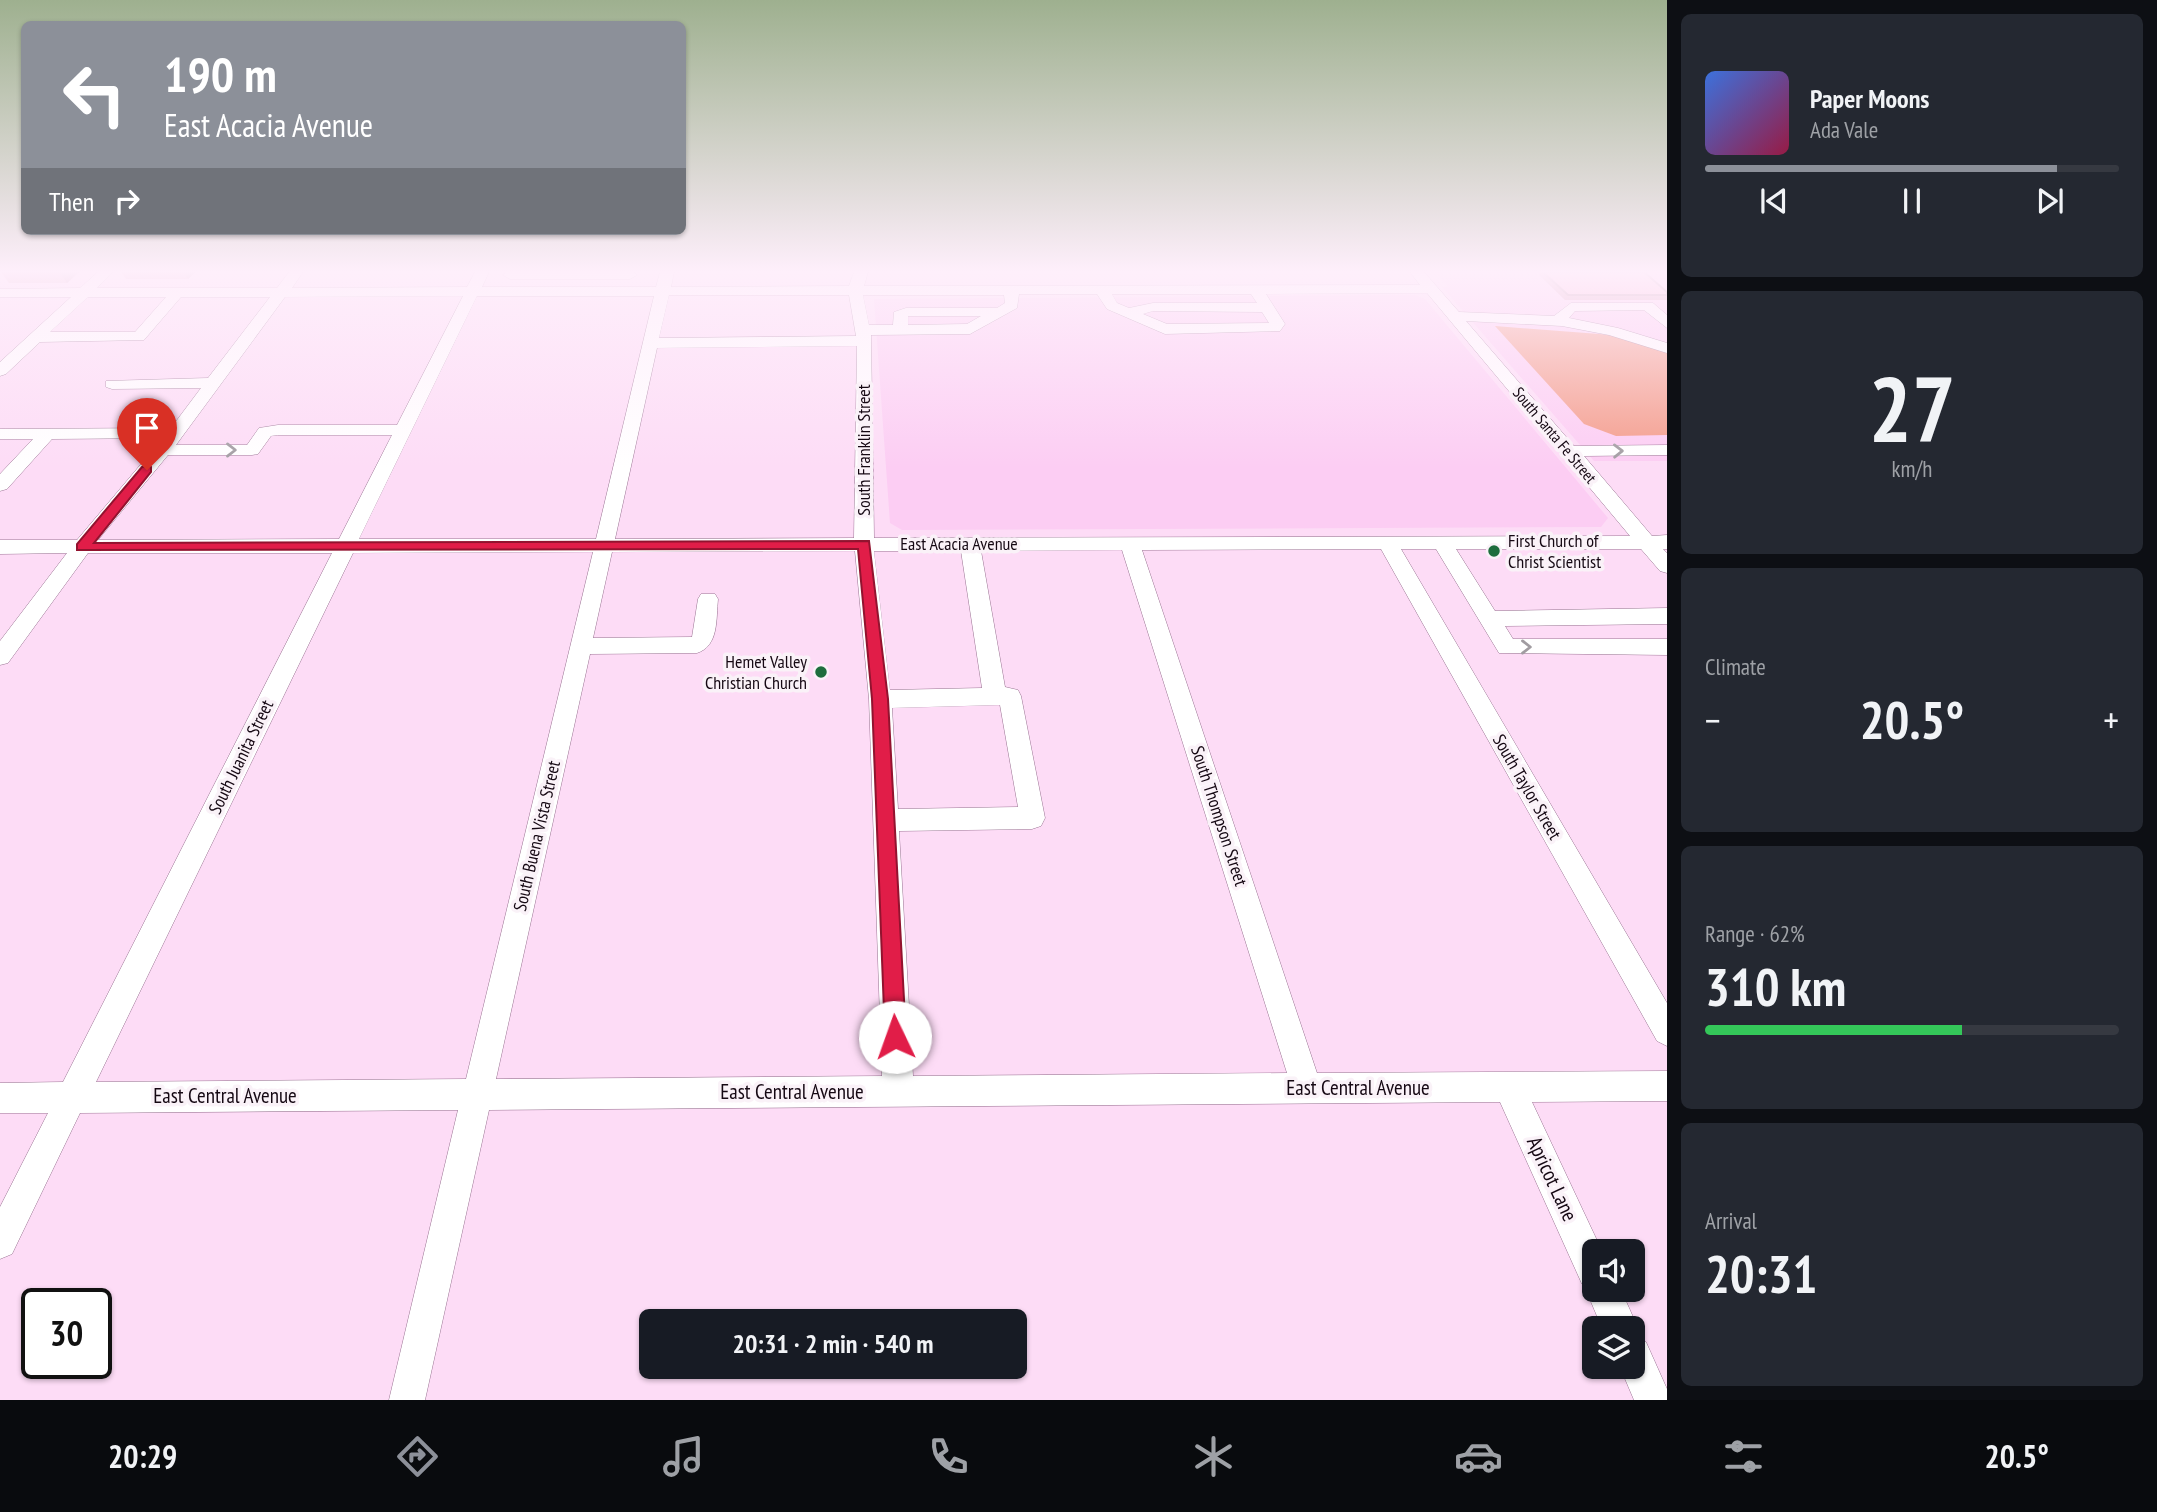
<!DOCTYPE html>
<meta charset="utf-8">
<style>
:root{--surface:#171b24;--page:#242831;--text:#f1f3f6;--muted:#9ea1a6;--line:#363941;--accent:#8c9099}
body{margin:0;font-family:"PT Sans Narrow",sans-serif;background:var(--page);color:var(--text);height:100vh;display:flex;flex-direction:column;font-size:26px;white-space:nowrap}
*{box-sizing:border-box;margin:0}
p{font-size:23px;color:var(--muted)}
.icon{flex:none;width:38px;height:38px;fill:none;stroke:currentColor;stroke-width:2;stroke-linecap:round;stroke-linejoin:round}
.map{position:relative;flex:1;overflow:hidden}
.drawer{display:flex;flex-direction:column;gap:14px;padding:14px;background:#0d0f14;width:490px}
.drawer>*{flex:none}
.guide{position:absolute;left:21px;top:21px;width:665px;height:214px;border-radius:10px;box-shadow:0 2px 5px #0004;background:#8c9099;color:#fff;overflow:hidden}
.controls{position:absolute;left:1582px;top:1239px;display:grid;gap:14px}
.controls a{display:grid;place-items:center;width:63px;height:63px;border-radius:10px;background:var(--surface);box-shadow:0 2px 5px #0004;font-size:35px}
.speed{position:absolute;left:21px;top:1288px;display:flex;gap:14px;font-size:35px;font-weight:700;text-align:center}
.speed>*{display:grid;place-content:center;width:91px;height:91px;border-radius:50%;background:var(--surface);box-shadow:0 2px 5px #0004;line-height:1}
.speed .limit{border:4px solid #111;border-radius:10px;background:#fff;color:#111}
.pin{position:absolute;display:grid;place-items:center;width:60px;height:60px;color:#fff;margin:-72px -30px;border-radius:50% 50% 50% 0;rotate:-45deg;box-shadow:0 0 7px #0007}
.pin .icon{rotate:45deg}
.me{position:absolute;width:77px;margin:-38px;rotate:357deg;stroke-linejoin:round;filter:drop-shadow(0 0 5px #0008)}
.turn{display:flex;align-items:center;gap:24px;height:147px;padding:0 28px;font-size:32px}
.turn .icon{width:91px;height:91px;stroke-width:2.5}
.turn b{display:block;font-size:49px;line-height:60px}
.then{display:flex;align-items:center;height:66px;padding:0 28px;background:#0003;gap:14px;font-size:26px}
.big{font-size:52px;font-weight:600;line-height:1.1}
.drawer .widget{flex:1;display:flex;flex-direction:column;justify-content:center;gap:10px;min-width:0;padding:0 24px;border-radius:10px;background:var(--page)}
.drawer .dial{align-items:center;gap:0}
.dial b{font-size:91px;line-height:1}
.song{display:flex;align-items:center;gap:21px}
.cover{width:84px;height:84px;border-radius:10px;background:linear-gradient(135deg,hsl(220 70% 55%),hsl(340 70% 35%))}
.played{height:7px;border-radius:4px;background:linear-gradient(90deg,var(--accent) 85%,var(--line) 85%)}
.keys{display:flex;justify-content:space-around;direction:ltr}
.heat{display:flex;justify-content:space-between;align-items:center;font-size:38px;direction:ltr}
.charge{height:10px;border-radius:5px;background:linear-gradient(90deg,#34c759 62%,var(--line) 0)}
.trip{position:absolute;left:639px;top:1309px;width:388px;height:70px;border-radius:10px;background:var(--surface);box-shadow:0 2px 5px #0004;font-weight:600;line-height:70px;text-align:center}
.dock{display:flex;height:112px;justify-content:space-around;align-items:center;background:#090b0e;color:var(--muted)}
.dock .icon{width:49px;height:49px}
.dock .selected{color:var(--accent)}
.dock b{font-size:32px;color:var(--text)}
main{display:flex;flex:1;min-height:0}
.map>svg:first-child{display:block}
.built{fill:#fccdf3}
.green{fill:#f39a88}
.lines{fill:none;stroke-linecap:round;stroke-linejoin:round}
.minor-casing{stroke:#997492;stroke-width:1}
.minor{fill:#fff;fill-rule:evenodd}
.wall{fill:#d99bb5}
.shaded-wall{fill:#b07e93}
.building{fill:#fcb4d2;stroke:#b07e93;stroke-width:2}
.oneway{stroke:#a19ca1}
.route{fill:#e11d48;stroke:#92132f;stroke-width:2}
.poi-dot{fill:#1e6d3d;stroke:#faf2f8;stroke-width:2.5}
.labels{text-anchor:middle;stroke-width:7;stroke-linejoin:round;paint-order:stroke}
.far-street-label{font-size:16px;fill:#150813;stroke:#faf2f8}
.street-label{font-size:18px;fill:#150813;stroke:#faf2f8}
.poi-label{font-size:18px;fill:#150813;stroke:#faf2f8;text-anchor:start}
.near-street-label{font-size:21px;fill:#150813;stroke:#faf2f8}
</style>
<main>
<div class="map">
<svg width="1667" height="1400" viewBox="0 0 1667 1400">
<rect width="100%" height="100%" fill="#fddcf6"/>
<path class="built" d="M1435,272H1667V461H1594L1442,287H1448Z
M1415,295L1425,299L1608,518L1601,527L902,530L890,523L874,299Z"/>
<path class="green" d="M1495,326L1625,336L1667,353V435L1616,436L1584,424Z"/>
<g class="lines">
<defs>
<path id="minor" d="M98,272H113L97,288H277L289,272H303L292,288L467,287L475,272H489L482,287H656L660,272H674L671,287L849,286L854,272H868L864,286L1420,285L1410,272H1424L1459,312L1554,316L1571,303H1653L1667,315V328L1644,310L1575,311L1569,318L1618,328L1667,343V353L1609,335L1562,326L1466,321L1574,446L1667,445V455L1584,456L1652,536L1667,535V549H1663L1667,553V573L1660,571L1641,549H1456L1495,611L1667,608V624L1505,626L1513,639H1667V655L1499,653L1436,549H1401L1667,1003V1046L1657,1041L1381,549L1142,550L1317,1073L1667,1071V1101L1532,1102L1602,1251H1594V1290H1621L1638,1328L1634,1337L1646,1342L1667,1389V1400H1634L1620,1367H1633V1328H1602L1586,1290L1587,1286L1582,1284L1500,1102L489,1110L425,1400H389L458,1110L80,1113L12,1254L0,1259V1207L48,1113H0V1083L63,1082L332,553H88L8,663L0,665V641L67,553L0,554V540H77L163,438L52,439L7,489L0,491V474L33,439H0V429L171,428L201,388L112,389L106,387V381L208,378L270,297H181L144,340L40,342L6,374L0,376V362L71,297H0V289L80,288ZM1427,293L1630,536L874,538L871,335L970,334L1017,308L1019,294H1097L1107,309L1165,334L1280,331L1285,324L1266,294ZM1112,294H1251L1257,303H1153L1129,308L1117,303ZM669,295H849L856,336L659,338ZM863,295H1004L1005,303L997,308H906L894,312L893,325H869ZM463,296L397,425H278L259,428L247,445H176L285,297ZM477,296H654L596,539H359ZM88,297H166L135,332H50ZM1153,311L1262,312L1269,323L1167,324L1143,314ZM908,316H981L967,324L908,325ZM857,346L854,538L615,539L657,348ZM278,435H392L339,539L98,540L168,455H252L258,454L271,436ZM1122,550L1287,1073L913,1076L899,831L1032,829L1041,826L1045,818L1021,696L1018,690L1005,687L981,551ZM855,551L869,699L882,1076L496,1079L590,654L697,653C719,646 716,619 718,599L715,594H701L698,599L692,637L593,638L612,552ZM874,551H961L982,688L890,690ZM593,552L466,1079L96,1082L353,553ZM1000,705L1018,807L898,809L892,708Z
M507,272H633L637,275L630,279H510L503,275Z"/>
</defs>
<use href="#minor" class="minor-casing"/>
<use href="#minor" class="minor"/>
</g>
<path class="wall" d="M1,272H79L67,283H9Z
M121,272H195L188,279H126Z
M1541,272H1644L1667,292V300H1565L1539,275Z"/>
<path class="shaded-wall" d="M60,272H79L67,283Z
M184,272H195L188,279Z"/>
<path class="building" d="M1543,272H1644L1667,292V295H1568Z"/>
<defs><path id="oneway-chevron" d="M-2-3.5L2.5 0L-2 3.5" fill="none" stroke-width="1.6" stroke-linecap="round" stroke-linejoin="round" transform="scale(1.75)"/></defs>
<g class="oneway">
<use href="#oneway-chevron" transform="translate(231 450)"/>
<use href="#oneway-chevron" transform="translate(1618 451) rotate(-1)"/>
<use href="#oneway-chevron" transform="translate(1526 647)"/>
</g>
<linearGradient id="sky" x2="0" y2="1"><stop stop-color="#9eb08f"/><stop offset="0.58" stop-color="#feeffb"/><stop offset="1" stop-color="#feeffb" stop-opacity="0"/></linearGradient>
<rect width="1667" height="468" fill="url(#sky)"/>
<path class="route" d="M147,466L151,467V472L94,543L869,541L888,699L906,1037L903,1044L895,1047L888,1044L885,1037L872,699L858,549L77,550V544L142,467Z"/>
<g class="poi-dot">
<circle cx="1494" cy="551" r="7"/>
<circle cx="821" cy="672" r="7"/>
</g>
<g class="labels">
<g class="far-street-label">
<text transform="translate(1555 435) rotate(50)" y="6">South Santa Fe Street</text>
</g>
<g class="street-label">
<text transform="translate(864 450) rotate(-90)" y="6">South Franklin Street</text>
<text x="959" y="550">East Acacia Avenue</text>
<text transform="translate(241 757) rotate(-64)" y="6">South Juanita Street</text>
<text transform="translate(1527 787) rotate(60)" y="6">South Taylor Street</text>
<text transform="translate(1219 816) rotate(72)" y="6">South Thompson Street</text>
<text transform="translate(537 836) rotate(-77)" y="6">South Buena Vista Street</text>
</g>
<g class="poi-label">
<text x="1508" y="547">First Church of<tspan x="1508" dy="21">Christ Scientist</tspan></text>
<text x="807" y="668" text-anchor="end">Hemet Valley<tspan x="807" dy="21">Christian Church</tspan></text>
</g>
<g class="near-street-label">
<text x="1358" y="1095">East Central Avenue</text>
<text x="792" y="1099">East Central Avenue</text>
<text x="225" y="1103">East Central Avenue</text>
<text transform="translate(1552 1179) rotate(65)" y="7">Apricot Lane</text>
</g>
</g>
</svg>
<div class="controls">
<a><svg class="icon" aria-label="sound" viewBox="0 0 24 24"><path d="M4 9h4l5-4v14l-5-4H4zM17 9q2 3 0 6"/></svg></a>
<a><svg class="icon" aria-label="layers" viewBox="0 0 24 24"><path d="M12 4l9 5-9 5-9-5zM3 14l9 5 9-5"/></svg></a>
</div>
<div class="speed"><div class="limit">30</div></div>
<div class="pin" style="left:147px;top:470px;background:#d93025"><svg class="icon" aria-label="arrive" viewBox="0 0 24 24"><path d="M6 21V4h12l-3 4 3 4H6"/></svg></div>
<svg class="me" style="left:895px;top:1037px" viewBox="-20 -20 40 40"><circle r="19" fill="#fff"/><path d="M0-13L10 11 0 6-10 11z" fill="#e11d48"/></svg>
<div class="trip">20:31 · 2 min · 540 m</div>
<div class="guide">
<div class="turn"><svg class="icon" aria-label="left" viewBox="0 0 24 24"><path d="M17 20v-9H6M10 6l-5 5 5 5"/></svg><div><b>190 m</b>East Acacia Avenue</div></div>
<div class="then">Then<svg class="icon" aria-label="right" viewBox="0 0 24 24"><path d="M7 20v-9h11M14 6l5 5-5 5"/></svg></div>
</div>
</div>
<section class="drawer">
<div class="widget">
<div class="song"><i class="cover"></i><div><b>Paper Moons</b><p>Ada Vale</p></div></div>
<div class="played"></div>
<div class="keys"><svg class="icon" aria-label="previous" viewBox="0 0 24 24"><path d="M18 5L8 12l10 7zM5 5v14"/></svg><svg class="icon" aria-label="pause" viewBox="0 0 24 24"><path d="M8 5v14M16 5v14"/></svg><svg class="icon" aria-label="next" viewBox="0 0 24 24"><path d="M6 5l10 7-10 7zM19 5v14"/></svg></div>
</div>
<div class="widget dial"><b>27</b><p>km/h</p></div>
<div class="widget"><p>Climate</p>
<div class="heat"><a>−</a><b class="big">20.5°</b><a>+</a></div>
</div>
<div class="widget"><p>Range · 62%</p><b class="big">310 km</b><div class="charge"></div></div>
<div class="widget"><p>Arrival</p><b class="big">20:31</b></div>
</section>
</main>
<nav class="dock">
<b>20:29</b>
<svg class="icon selected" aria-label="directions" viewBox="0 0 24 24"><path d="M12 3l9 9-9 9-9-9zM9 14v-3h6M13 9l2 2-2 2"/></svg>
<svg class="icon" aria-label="music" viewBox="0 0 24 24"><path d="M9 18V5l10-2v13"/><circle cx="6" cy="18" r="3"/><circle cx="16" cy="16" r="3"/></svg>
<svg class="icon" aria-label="phone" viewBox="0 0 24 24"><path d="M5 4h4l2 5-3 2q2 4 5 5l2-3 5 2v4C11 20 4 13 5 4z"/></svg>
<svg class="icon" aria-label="climate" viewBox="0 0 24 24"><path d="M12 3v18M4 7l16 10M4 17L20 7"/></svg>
<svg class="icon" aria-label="car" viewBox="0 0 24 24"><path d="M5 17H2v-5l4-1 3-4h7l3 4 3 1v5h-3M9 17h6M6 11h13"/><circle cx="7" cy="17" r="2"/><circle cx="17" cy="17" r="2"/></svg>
<svg class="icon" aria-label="filters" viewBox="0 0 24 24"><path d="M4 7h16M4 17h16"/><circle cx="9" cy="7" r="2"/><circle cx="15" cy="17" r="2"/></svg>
<b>20.5°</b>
</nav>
